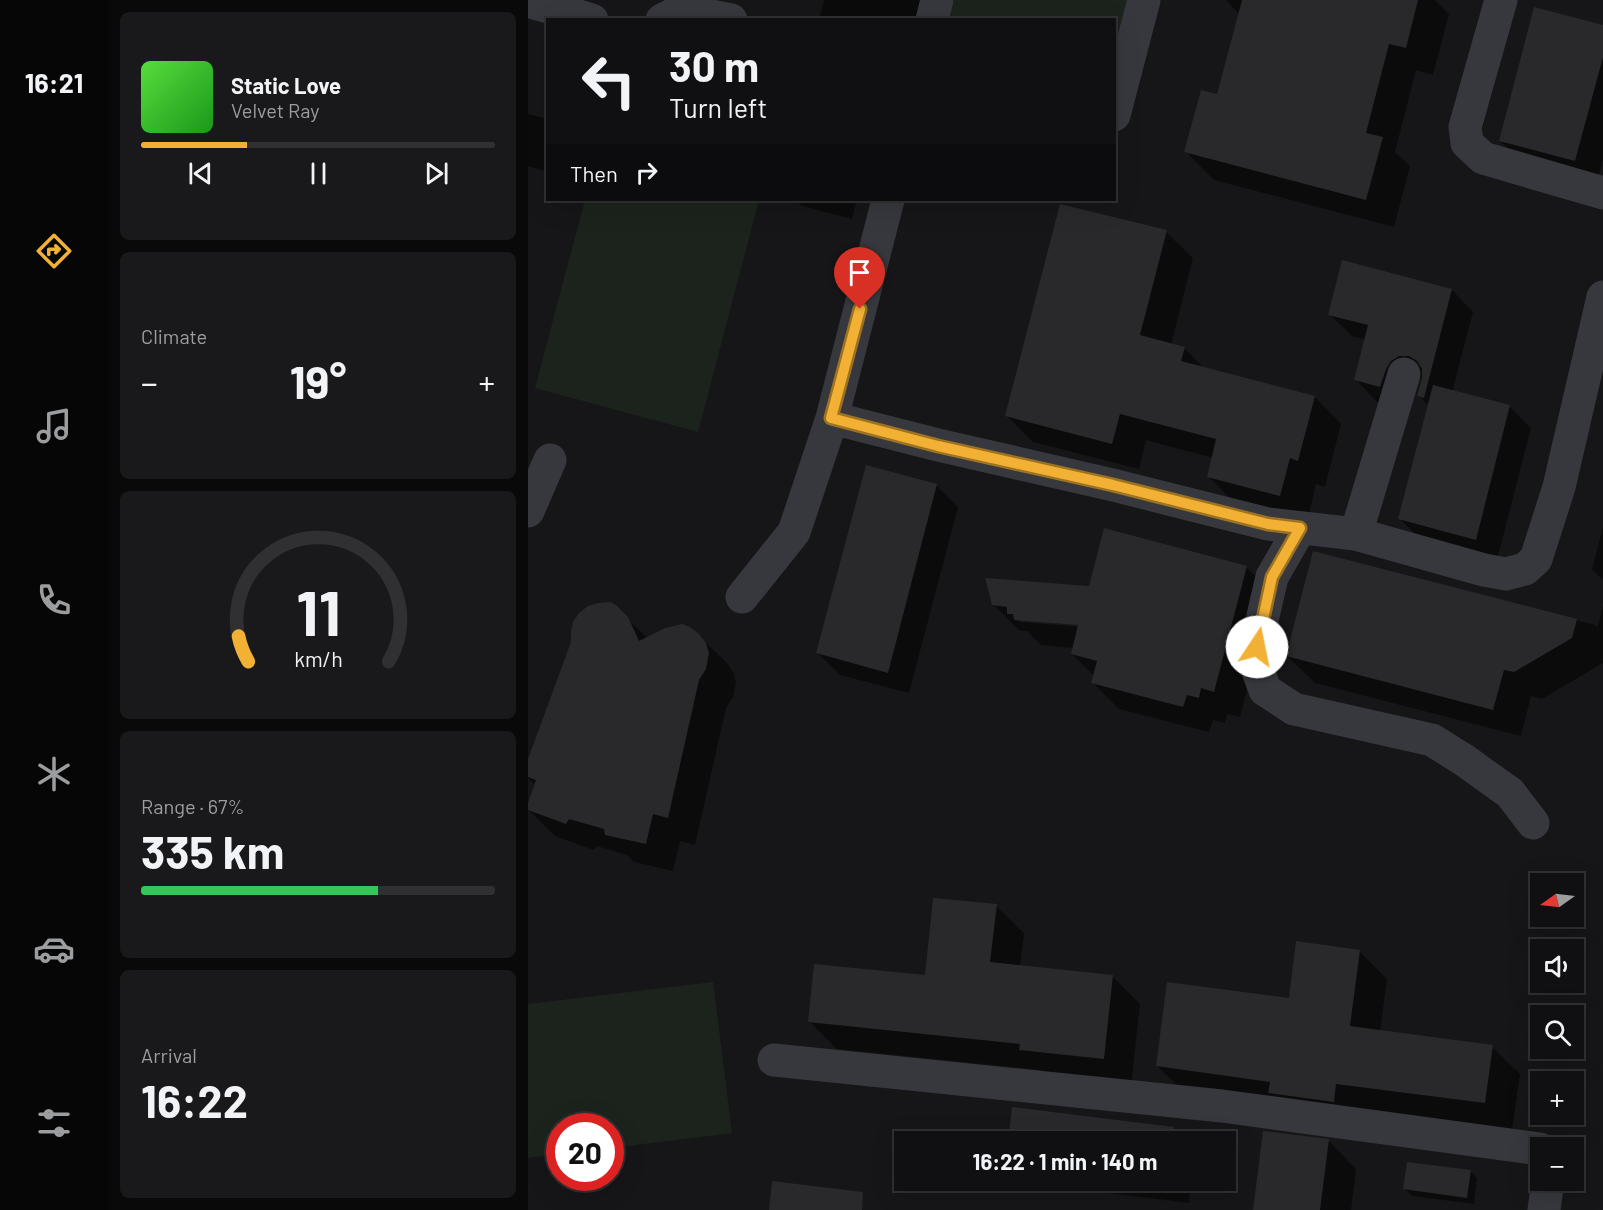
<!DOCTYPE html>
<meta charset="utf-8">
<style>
:root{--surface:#101012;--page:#19191b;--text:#f1f3f6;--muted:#9c9d9f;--line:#303032;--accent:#f2b134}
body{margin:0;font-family:Barlow,sans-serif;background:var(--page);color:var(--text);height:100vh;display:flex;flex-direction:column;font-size:22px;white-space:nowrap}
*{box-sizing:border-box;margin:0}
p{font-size:20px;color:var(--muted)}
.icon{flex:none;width:33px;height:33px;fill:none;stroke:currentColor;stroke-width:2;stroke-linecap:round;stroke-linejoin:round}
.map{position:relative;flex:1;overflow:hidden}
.side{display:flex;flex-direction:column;gap:12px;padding:12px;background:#09090a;width:420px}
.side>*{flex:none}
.guide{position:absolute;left:18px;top:18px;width:570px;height:183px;border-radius:0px;box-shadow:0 6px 24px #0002,0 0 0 2px var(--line);background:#101012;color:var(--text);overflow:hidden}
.needle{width:39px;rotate:256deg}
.controls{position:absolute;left:1002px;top:873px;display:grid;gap:12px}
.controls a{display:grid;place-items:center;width:54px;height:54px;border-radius:0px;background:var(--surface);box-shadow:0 6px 24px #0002,0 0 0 2px var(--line);font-size:30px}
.speed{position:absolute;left:18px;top:1113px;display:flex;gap:12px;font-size:30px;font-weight:700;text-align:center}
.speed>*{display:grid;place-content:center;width:78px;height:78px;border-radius:50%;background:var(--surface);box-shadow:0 6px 24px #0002,0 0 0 2px var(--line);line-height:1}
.speed .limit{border:9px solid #d22;background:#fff;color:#111}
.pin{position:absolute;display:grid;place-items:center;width:51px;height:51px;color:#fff;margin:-62px -26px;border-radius:50% 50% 50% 0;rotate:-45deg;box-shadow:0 0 6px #0007}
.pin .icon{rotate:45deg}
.me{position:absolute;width:66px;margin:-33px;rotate:11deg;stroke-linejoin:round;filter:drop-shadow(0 0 4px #0008)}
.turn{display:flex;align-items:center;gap:21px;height:126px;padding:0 24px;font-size:27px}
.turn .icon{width:78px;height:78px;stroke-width:2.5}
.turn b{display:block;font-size:42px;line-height:51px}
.then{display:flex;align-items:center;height:57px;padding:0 24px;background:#0003;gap:12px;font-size:22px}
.big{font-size:45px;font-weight:700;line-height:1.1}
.side .tile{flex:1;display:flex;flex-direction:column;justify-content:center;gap:9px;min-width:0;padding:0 21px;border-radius:9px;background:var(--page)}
.side .dial{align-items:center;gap:0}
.dial svg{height:156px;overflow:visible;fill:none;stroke:var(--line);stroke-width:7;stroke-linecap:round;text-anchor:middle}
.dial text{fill:var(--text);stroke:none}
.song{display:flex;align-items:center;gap:18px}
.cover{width:72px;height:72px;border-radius:9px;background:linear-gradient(135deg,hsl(110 70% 55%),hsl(120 70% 35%))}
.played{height:6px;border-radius:3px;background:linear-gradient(90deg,var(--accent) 30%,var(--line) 30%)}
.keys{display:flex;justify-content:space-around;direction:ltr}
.heat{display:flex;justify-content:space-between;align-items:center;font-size:33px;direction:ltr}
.charge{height:9px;border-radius:4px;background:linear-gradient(90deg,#34c759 67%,var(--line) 0)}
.trip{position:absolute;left:366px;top:1131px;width:342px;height:60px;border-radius:0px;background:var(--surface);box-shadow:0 6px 24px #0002,0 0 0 2px var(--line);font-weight:700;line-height:60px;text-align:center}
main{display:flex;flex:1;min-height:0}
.menu{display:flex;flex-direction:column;width:108px;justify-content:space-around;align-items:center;background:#060607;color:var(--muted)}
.menu .icon{width:42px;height:42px}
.menu .active{color:var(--accent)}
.menu b{font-size:27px;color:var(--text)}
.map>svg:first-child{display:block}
.green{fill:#1c231d}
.shadow{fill:#0007;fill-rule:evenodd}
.building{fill:#29292c}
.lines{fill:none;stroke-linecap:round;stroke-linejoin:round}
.minor{stroke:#37383d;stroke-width:33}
.route-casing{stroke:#9d7322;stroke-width:15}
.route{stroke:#f2b134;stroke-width:10}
</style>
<main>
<nav class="menu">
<b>16:21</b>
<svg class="icon active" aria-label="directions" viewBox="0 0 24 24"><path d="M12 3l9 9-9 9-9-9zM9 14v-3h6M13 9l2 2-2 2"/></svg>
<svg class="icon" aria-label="music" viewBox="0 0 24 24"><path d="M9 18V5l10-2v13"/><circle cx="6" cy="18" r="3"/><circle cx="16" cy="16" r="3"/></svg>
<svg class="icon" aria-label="phone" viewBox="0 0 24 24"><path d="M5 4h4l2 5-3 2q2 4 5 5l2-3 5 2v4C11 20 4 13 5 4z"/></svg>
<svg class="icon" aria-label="climate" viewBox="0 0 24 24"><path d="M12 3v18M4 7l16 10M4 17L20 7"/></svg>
<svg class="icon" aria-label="car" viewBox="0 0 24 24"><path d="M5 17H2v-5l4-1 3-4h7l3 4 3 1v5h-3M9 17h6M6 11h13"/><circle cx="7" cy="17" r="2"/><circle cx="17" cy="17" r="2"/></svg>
<svg class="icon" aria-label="filters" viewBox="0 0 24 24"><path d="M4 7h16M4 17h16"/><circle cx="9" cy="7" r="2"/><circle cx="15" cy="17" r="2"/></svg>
</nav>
<section class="side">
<div class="tile">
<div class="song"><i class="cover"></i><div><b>Static Love</b><p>Velvet Ray</p></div></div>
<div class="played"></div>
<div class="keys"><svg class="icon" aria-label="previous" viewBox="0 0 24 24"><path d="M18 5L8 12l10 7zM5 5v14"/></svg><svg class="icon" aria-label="pause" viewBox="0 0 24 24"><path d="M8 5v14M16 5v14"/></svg><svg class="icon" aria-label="next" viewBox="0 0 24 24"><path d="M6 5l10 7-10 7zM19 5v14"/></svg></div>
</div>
<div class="tile"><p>Climate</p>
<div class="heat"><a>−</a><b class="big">19°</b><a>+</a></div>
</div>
<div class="tile dial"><svg viewBox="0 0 100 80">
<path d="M14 69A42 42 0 1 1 86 69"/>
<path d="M14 69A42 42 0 0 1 9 56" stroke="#f2b134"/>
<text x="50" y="56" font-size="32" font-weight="700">11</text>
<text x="50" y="72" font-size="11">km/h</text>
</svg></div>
<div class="tile"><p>Range · 67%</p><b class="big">335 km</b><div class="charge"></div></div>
<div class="tile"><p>Arrival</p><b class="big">16:22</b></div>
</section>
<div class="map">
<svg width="1075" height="1210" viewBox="0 0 1075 1210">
<rect width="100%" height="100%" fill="#161618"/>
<path class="green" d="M426,0H600L587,53L586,20H421Z
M57,200H231L170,432L7,388Z
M185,982L204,1133L83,1148L82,1126H32L31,1154L0,1158V1004Z"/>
<path class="shadow" d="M296,0H408L402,20H291Z
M698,0H907L921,14L905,75L888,70L867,152L882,166L866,227L686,180L658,152L690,96L711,14Z
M1007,9L1075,27V159L1069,182L994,162L972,141Z
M0,114L20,119V172L0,166Z
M268,200H329L324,219L274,206Z
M638,232L665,258L643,345L656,348L677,369L787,397L813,424L797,487L788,484L779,522L707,503L680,476L685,458L618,440L611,469L505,442L478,415Z
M924,290L945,312L924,392L981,406L1003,428L969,560L893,540L872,519L901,406L891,396L896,377L884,382L874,408L849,402L828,380L838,340L824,336L802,315Z
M409,486L430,507L381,693L312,675L290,653Z
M1075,527V580L1064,569Z
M786,552L1067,625L1069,628L1075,606V663L1014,699L1003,696L993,736L787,683L759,656Z
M718,567L745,593L712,717L699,714L697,723L685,720L681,732L591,709L565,683L566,676L544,654L546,648L513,645L499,631H492L466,605L562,587ZM489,618L558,624V627L492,622Z
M87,606L119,638L170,635L199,663L205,672L208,682L205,697L198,708L167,845L152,841L145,871L106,862L99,855L69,846L66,850L27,836L0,809L8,786L0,778V763Z
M468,906L496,933L492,967L584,976L612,1004L603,1086L521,1078L513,1070L309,1049L281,1021L398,977Z
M831,951L859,979L852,1032L964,1047L992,1074L984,1130L657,1093L629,1066L762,1000Z
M645,1129L658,1142H481Z
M801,1141L828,1169L823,1210H727Z
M942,1171L949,1178L946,1204L884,1196L877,1189Z
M499,1180H663L661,1203L501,1183Z"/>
<path class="building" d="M714,0H890L878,48L861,44L838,133L855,137L838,200L656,152L673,90L689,94Z
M1006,7L1075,25V57L1047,161L971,141Z
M532,204L639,230L612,335L657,347L653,361L787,396L770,461L762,458L752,496L679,477L688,439L592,414L584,444L477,416Z
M814,260L924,289L896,398L889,396L894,379V369L889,361L881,356H871L863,361L858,369L852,387L826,380L840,325L800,315Z
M905,385L982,405L948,540L870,519Z
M338,465L409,484L360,673L288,653Z
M576,528L719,566L686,692L673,688L671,698L659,695L655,707L563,683L569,661L543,654L550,625L486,620L485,614H479V607L464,605L457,578L561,586Z
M785,551L1049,619L1044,638L986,672L976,670L965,710L758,656Z
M82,602L88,605L100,617L111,641L137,628L154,624L162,627L171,634L178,643L181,653L178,669L171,680L140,818L125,814L118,844L77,835L76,829L41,819L38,824L0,810V803L8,780L0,777V759L43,642V632L45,622L51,613L60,606L70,603Z
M405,898L469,904L462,962L585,975L576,1059L491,1050L492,1044L280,1022L286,964L397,975Z
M768,941L832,950L822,1026L965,1045L957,1103L808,1084L806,1102L740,1093L742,1082L628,1066L639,982L761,998Z
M484,1107L646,1127L644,1142H480Z
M735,1131L801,1139L792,1210H725Z
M879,1162L943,1170L939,1198L875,1189Z
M244,1181L335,1192L334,1210H241Z"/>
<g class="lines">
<path class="minor" d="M973,0L937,127L939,143L955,158L1075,193
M0,1L64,20
M134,20L154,10L203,20
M404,20L409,0
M586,115L616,0
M360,200L304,418L410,445L585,485L740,524L828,534L956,570L978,574L997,569L1008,559L1031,487L1075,297
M0,511L22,460
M772,528L744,577L735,616L729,647V668L737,690L766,709L904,740L936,760L982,793L1005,823
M828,534L876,374
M214,597L266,532L304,418
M246,1060L694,1106L1012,1149
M1016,1210L1020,1180"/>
</g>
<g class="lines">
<defs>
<path id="route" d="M332,309L303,418L410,446L585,485L740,524L772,528L744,577L729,647"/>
</defs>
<use href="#route" class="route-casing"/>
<use href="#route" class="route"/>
</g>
</svg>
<div class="controls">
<a><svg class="needle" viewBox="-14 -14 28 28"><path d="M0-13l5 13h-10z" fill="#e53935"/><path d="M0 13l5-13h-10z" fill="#9c9d9f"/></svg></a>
<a><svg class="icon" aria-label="sound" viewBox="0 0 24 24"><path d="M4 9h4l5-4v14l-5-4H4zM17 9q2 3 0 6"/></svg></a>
<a><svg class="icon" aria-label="search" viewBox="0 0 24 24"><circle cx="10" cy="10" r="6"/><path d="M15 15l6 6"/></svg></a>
<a>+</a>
<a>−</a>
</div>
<div class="speed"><div class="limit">20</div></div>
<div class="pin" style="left:332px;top:309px;background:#d93025"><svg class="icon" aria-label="arrive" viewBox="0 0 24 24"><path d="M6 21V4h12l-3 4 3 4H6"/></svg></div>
<svg class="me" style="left:729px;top:647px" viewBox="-20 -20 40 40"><circle r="19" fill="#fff"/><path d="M0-13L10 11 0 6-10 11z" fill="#f2b134"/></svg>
<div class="trip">16:22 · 1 min · 140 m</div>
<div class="guide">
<div class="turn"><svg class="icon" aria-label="left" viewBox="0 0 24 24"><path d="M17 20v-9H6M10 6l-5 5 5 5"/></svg><div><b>30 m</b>Turn left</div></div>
<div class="then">Then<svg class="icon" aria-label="right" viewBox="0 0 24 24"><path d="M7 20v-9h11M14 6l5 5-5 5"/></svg></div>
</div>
</div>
</main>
